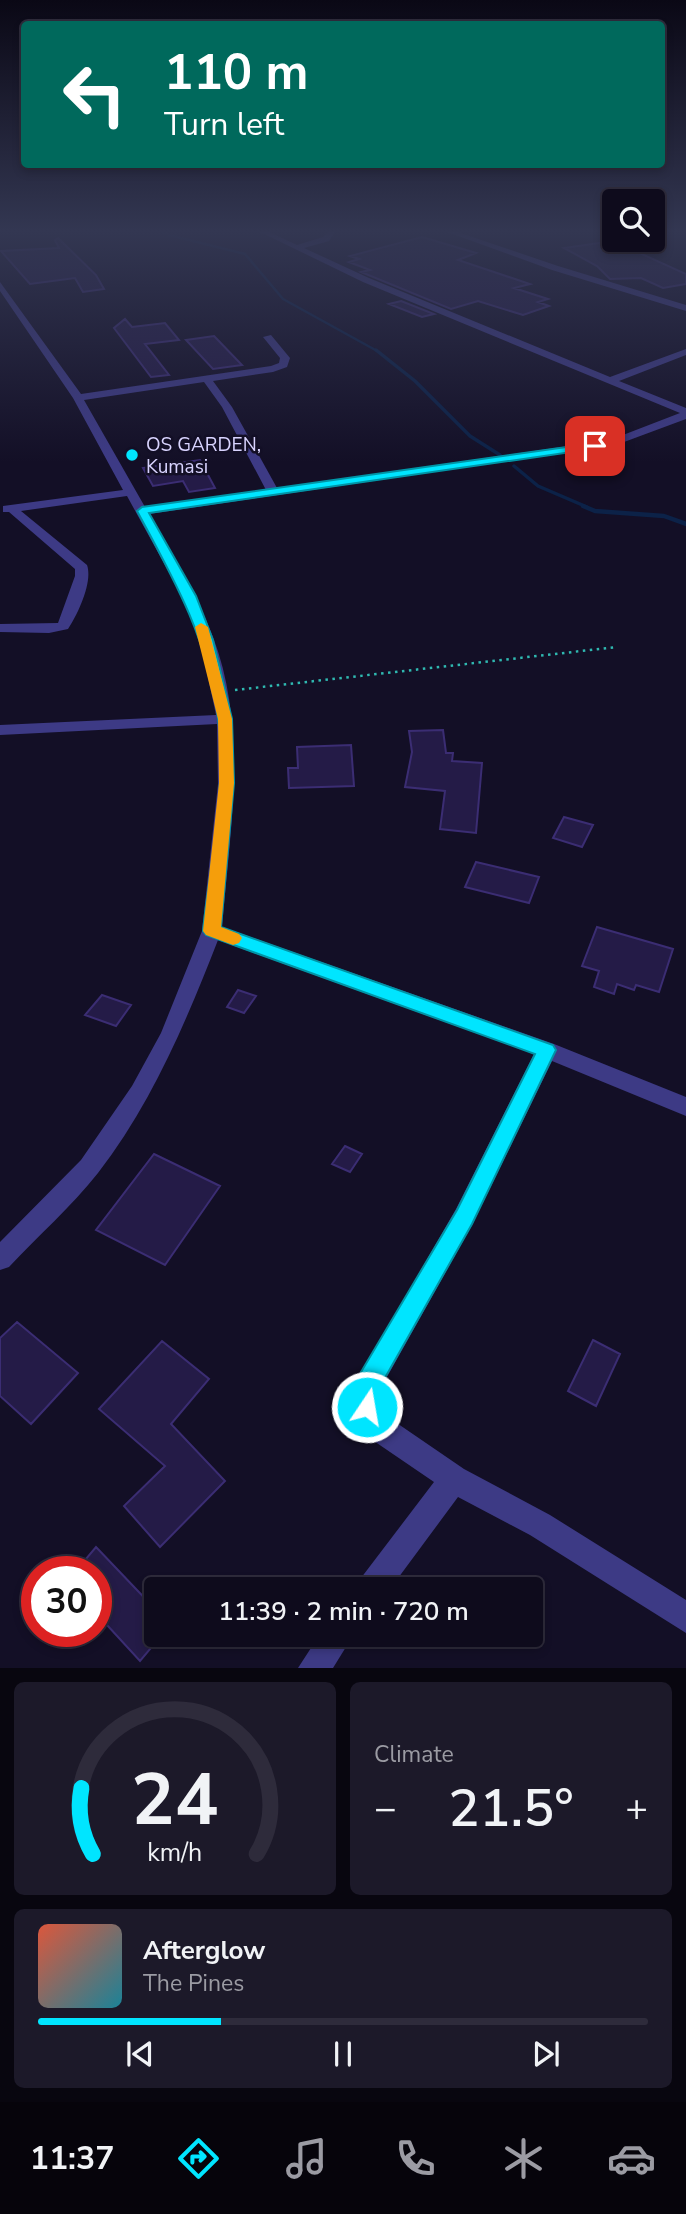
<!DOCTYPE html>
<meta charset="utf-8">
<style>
:root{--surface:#0e0b1c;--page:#1c1929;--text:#f1f3f6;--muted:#9b9ba3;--line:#2e2b3b;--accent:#00e5ff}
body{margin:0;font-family:"Nunito Sans",sans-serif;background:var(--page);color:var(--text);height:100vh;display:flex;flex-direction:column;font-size:26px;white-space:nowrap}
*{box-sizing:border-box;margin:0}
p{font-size:23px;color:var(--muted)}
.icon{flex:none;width:38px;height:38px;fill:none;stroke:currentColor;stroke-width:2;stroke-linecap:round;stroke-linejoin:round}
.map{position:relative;height:1668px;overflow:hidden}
.details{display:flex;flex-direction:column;gap:14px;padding:14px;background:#08060f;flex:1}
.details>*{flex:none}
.hud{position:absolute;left:21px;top:21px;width:644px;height:147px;border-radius:7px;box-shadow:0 4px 10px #0003,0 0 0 2px var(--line);background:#00695c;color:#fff;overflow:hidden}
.buttons{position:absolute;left:602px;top:189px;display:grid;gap:14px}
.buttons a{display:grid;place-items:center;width:63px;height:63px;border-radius:7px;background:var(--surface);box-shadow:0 4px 10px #0003,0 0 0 2px var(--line);font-size:35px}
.speed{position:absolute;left:21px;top:1556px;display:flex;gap:14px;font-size:35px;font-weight:700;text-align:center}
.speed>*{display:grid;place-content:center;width:91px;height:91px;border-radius:50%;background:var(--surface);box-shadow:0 4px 10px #0003,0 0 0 2px var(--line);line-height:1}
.speed .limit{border:10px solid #d22;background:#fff;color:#111}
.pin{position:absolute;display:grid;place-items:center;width:60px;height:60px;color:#fff;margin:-30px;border-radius:14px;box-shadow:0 4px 10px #0006}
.me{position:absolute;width:77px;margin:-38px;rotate:12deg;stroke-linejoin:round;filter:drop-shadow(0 0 5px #0008)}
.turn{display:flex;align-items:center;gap:24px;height:147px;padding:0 28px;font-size:32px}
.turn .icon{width:91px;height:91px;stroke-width:2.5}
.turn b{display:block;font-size:49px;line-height:60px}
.big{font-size:52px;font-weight:600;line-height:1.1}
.details .widget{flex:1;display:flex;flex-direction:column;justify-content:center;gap:10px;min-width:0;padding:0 24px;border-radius:10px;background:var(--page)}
.details .dial{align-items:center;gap:0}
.dial svg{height:182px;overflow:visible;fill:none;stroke:var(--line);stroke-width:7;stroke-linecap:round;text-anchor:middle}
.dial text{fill:var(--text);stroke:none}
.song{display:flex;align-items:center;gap:21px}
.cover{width:84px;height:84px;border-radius:10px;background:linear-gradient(135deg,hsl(10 70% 55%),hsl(190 70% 35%))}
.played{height:7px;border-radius:4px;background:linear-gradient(90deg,var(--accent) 30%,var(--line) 30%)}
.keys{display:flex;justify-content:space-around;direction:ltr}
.heat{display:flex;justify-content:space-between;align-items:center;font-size:38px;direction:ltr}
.details .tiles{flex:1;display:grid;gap:14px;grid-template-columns:1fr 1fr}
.widget:last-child{grid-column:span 2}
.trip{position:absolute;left:144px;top:1577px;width:399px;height:70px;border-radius:7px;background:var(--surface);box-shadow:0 4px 10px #0003,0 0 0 2px var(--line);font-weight:600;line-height:70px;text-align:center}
.dock{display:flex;height:112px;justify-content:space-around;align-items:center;background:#06040b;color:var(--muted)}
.dock .icon{width:49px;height:49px}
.dock .on{color:var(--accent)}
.dock b{font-size:32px;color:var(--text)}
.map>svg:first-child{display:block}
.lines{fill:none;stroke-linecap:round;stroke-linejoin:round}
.stream-far2{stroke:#0c2248;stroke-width:2.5}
.stream-far1{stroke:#0c2248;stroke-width:3.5}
.stream{stroke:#0c2248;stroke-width:4.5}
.building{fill:#241b47;stroke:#3b2d73;stroke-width:2}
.path{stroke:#2fb8b0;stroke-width:2.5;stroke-dasharray:2.5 4.5;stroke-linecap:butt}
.minor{fill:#3d3a85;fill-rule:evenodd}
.route{fill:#00e5ff;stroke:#0095a6;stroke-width:2}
.slow{fill:#f59e0b}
.poi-dot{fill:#00e5ff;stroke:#130f26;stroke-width:2.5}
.labels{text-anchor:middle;stroke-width:5;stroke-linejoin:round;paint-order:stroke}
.far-poi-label{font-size:19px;fill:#d9d4ff;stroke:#130f26;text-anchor:start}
</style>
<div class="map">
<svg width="686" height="1668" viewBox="0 0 686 1668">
<rect width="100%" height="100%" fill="#130f26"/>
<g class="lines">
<path class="stream-far2" d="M157,229L169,235L245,254L283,299L379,352"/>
<path class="stream-far1" d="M376,350L415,381L470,436L500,455
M514,466L538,486L587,507"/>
<path class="stream" d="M583,506L595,511L664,516L686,524"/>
</g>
<path class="building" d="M422,237L476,253L458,260L530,284L514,288L548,299L538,302L549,306L523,315L478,301L451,309L361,272L370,270L349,262L359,259L350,256Z
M58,238L96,275L104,289L83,292L75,278L30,284L1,251L59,248L55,240Z
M613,241L686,274V284L663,288L641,278L610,279L597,266L564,248Z
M401,301L434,314L422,317L389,304Z
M125,319L132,327L165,323L179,340L145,344L169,375L151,377L114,328Z
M214,336L242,365L213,369L186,340Z
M200,460L215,488L189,492L183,481L153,486L143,468Z
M443,730L446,753H453L452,761L482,763L476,833L440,829L445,791L405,787L412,752L409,731Z
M351,745L354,786L289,788L288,768H298L297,747Z
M564,817L593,825L582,847L553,838Z
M476,862L539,877L529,903L465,887Z
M597,927L673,949L659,992L636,985L634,990L617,984L614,994L594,987L599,971L582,966Z
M238,990L256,996L244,1013L227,1007Z
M102,995L131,1005L116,1026L85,1015Z
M345,1146L362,1154L350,1172L332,1164Z
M154,1154L220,1186L165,1265L96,1230Z
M17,1322L78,1373L31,1424L0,1396V1338Z
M593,1340L620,1354L596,1406L568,1391Z
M162,1341L209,1379L171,1424L225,1481L160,1547L124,1506L165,1466L99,1409Z
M96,1547L156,1610V1642L140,1661L96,1613V1572H75Z"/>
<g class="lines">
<path class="path" d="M235,690L617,647"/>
<path class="minor" d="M254,229H263L297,245L323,237L331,229H337L329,241L304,248L369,278L610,377L686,349V355L619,381L686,408V419L616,445L149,514C172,554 196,593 213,637C248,729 230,831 222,927L554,1044L686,1097V1116L552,1061L472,1225L383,1384L381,1405L388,1417L464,1469L550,1515L686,1600V1633L530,1535L458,1497L390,1589H357L361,1578L434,1482L368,1437L354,1407L357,1381L456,1209L534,1054L218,940C186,1022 152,1103 98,1173C71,1207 38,1236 9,1267L0,1270V1242L81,1160L132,1086L161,1033L202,931L218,784L217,724L0,735V725L216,715L200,640L182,596L127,496L21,511L87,565C93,582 78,614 68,629L49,633L0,632V624L58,623L75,576V569L9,512H3V506L123,490L73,398L0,291V282L81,394L271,366L279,363L280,358L263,337L271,335L290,358L287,367L273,372L213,381L232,407L277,488L610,440L680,413L363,282ZM204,382L222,407L266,490L145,507L84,400Z
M439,229H449L558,266L686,305V311L552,270Z
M320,1634H354L333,1668H298Z"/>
</g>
<linearGradient id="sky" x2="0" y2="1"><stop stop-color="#0a0815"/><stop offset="0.5" stop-color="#333752"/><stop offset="1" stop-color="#333752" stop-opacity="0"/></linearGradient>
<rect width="686" height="462" fill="url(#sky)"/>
<path class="route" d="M595,443L599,444V448L149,513L196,596L213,640L232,719L234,783L221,927L553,1045L556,1050L472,1224L382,1383L376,1415L367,1419L358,1415L355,1407L361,1372L457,1210L535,1054L206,935L203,931C210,864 227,785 218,718C208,639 174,579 137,511L142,507Z"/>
<path class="slow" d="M201,623L208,627L232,719L234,783L221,927L239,934L242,938L239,943L233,945L206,935L203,931L219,783L218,719L195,627Z"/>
<circle class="poi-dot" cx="132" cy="455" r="7"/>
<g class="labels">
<g class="far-poi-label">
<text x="146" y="451">OS GARDEN,<tspan x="146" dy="22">Kumasi</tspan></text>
</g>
</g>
</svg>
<div class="buttons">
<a><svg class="icon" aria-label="search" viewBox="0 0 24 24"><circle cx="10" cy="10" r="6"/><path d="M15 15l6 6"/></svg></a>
</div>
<div class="speed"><div class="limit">30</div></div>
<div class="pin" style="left:595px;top:446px;background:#d93025"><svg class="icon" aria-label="arrive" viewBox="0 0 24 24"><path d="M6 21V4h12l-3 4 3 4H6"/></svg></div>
<svg class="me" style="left:367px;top:1407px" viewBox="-20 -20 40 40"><circle r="17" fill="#00e5ff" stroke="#fff" stroke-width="3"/><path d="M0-11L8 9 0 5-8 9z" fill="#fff"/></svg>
<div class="trip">11:39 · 2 min · 720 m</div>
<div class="hud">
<div class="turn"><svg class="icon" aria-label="left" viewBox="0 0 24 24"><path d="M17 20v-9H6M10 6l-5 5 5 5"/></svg><div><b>110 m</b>Turn left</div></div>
</div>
</div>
<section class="details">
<div class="tiles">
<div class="widget dial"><svg viewBox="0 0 100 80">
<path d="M14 69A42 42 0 1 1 86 69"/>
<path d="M14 69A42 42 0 0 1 9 40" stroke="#00e5ff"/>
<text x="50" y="56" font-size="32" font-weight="700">24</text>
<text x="50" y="72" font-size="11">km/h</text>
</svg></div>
<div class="widget"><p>Climate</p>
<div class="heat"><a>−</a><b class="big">21.5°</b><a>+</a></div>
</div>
<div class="widget">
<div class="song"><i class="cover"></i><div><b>Afterglow</b><p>The Pines</p></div></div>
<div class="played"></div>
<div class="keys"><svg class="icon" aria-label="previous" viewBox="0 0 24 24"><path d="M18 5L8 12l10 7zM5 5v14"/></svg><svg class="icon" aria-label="pause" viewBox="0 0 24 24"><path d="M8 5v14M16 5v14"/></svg><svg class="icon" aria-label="next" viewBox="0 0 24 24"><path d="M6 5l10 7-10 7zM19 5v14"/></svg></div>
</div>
</div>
</section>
<nav class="dock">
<b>11:37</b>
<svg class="icon on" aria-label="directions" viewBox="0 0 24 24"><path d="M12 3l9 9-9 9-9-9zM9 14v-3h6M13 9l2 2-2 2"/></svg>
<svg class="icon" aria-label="music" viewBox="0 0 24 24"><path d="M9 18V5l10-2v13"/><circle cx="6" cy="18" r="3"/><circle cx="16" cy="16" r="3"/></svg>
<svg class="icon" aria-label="phone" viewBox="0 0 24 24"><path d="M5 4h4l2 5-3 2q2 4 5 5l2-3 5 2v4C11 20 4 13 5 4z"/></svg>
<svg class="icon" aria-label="climate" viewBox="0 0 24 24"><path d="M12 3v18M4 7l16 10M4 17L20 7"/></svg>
<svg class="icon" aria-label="car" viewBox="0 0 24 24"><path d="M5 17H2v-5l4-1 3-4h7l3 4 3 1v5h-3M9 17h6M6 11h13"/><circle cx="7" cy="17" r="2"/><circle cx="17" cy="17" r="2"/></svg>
</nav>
